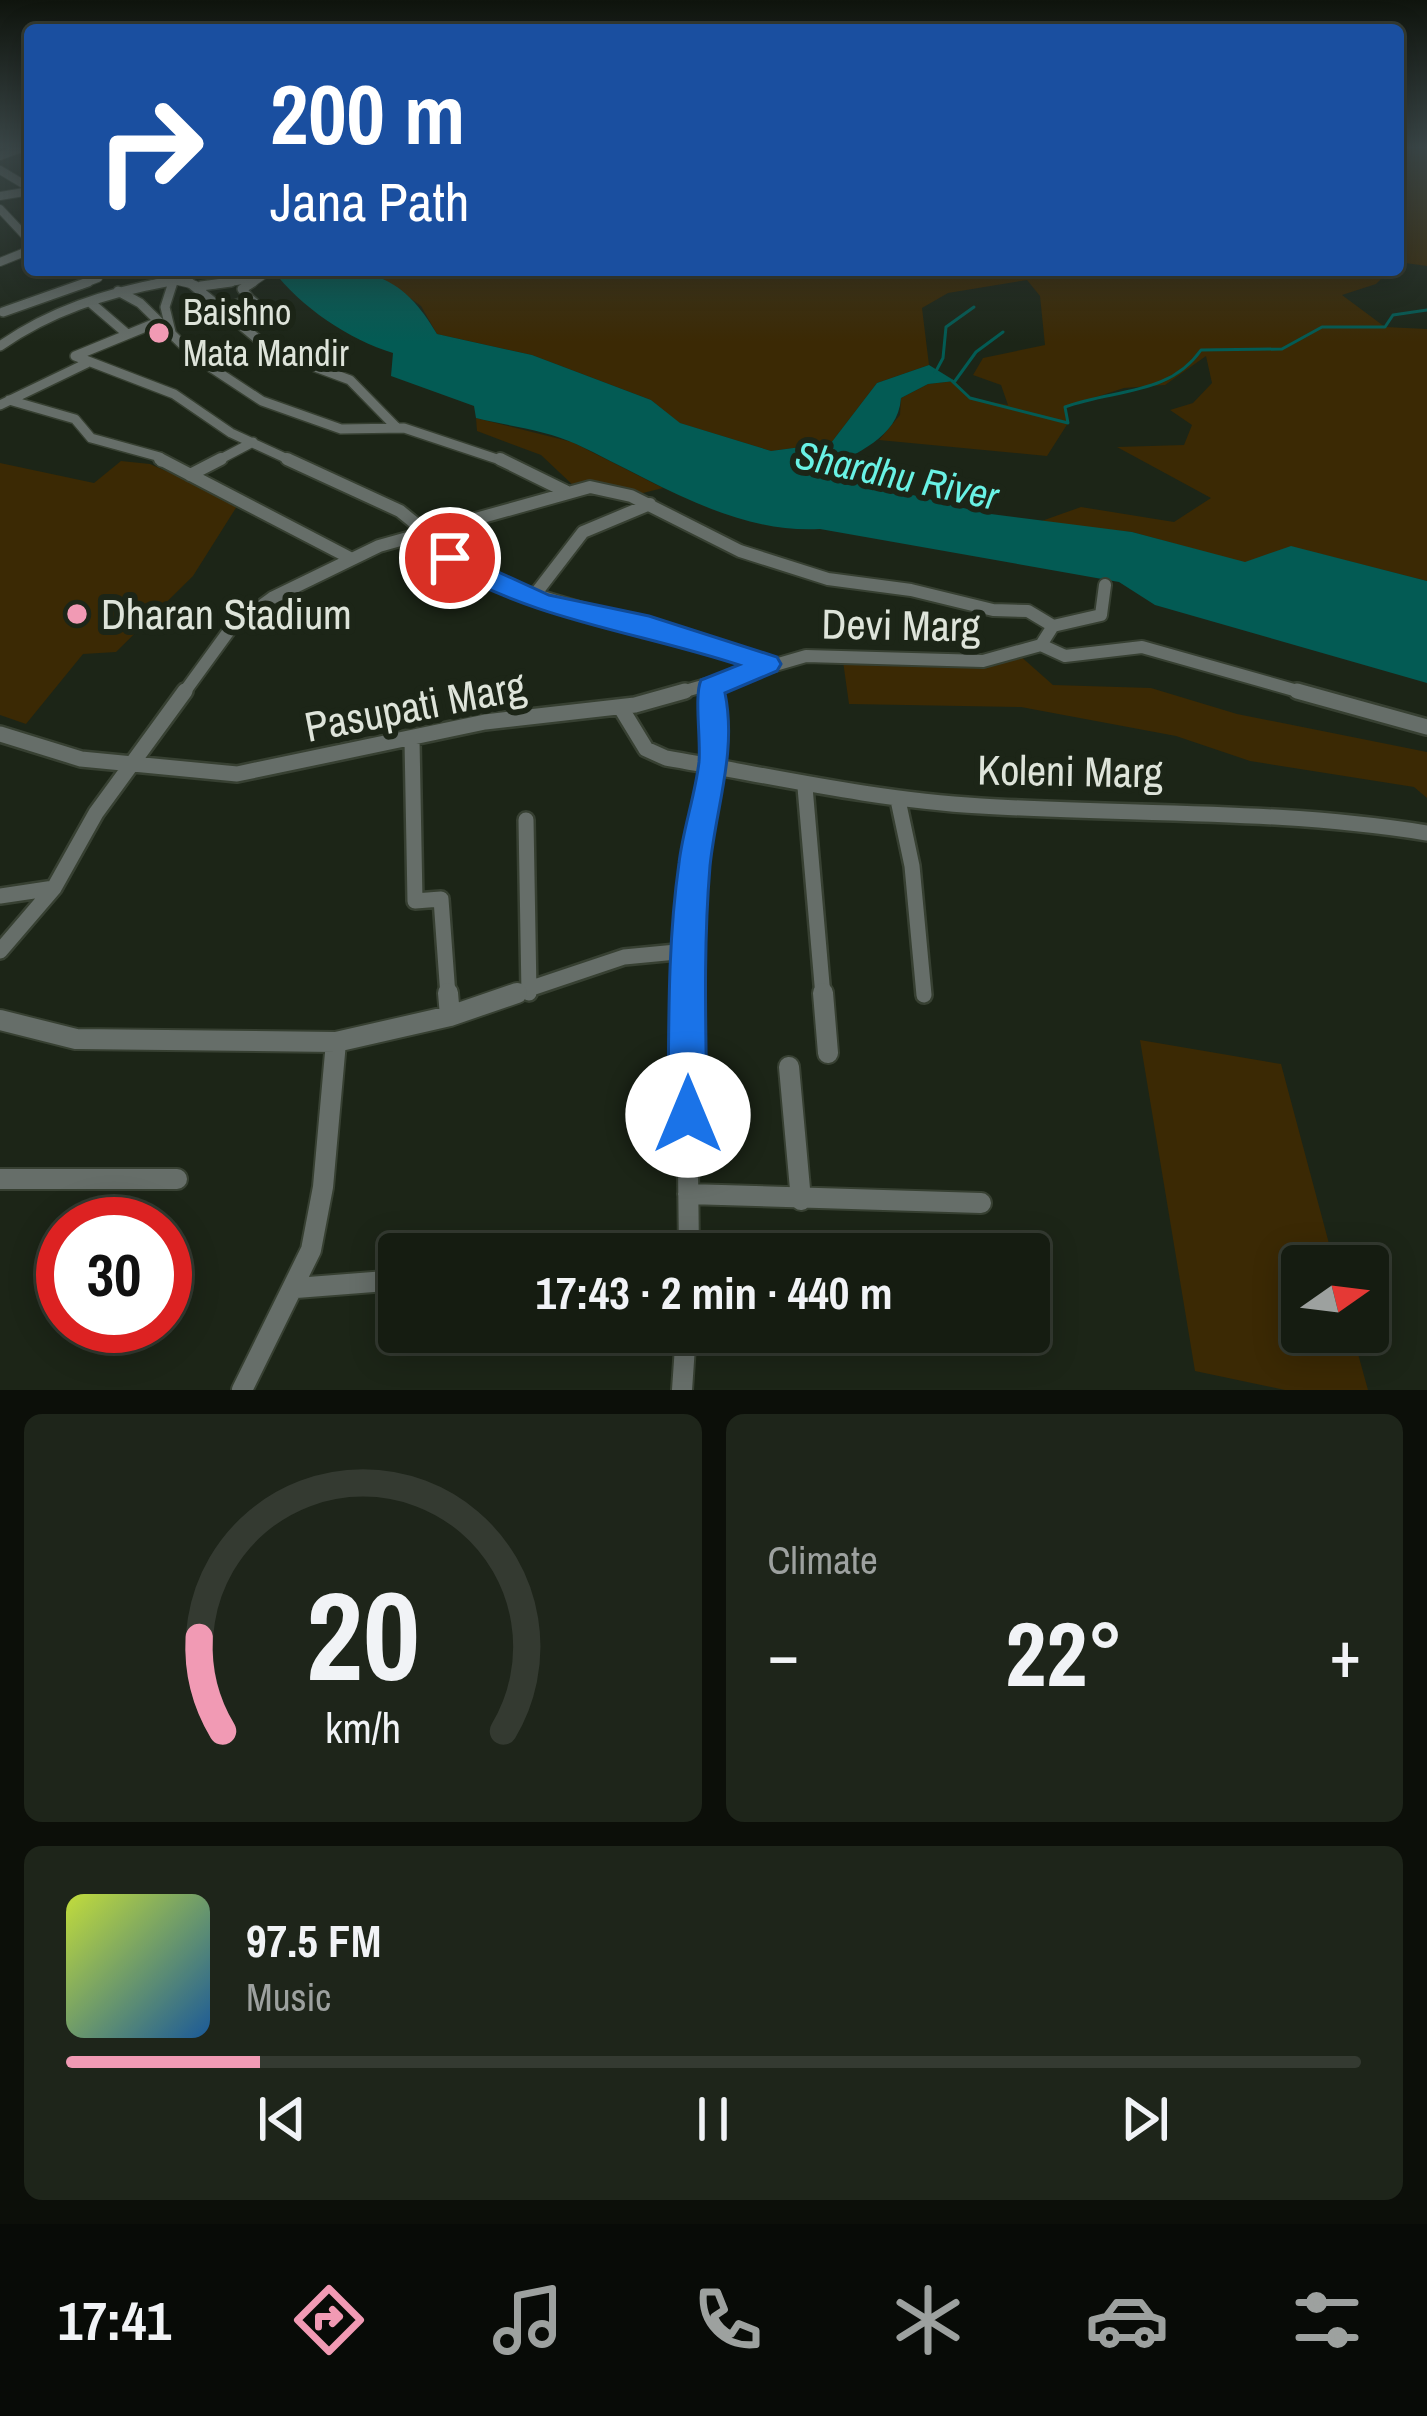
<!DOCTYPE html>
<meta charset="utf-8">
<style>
:root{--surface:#151c11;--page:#1e251a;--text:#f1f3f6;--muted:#9da19f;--line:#343a31;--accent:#f19ab4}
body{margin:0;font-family:"Archivo Narrow",sans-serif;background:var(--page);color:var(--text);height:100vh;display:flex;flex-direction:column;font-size:45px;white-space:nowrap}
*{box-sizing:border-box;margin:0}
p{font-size:39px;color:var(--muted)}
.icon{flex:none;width:66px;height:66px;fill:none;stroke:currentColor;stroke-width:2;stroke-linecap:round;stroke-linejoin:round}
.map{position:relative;height:1390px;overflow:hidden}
.panel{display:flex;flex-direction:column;gap:24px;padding:24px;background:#0c0f09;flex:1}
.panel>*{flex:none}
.hud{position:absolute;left:24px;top:24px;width:1380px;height:252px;border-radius:12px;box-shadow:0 6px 30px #0003,0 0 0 3px var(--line);background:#1a4fa0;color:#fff;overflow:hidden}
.needle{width:78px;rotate:76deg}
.tools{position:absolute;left:1281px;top:1245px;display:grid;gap:24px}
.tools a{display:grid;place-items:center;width:108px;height:108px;border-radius:12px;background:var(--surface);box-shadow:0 6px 30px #0003,0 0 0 3px var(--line);font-size:60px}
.speed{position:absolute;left:36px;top:1197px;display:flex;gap:24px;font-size:60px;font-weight:700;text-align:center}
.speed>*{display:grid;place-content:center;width:156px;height:156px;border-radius:50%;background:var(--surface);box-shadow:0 6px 30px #0003,0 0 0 3px var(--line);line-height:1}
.speed .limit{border:18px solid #d22;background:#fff;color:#111}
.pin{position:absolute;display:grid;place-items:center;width:102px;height:102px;color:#fff;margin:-51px;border:6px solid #fff;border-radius:50%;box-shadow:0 3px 12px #0007}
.me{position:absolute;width:132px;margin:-66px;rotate:0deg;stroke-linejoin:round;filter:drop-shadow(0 0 9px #0008)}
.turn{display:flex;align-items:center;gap:42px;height:252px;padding:0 48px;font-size:54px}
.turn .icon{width:156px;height:156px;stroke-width:2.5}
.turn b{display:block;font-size:84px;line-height:102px}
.big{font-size:90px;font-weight:800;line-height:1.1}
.panel .widget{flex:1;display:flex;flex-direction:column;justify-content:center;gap:18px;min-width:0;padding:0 42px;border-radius:18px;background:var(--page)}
.panel .dial{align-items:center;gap:0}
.dial svg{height:312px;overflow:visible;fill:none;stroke:var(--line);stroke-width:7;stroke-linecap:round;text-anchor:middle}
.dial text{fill:var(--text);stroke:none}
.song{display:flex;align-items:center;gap:36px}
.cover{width:144px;height:144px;border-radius:18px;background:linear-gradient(135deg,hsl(70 70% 55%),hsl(210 70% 35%))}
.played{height:12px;border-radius:6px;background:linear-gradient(90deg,var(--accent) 15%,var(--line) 15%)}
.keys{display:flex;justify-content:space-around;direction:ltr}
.heat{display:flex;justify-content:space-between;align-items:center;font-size:66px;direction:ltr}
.panel .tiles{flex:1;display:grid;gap:24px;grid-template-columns:1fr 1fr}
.widget:last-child{grid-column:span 2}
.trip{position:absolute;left:378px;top:1233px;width:672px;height:120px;border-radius:12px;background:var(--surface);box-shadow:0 6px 30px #0003,0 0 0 3px var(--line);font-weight:800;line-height:120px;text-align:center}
.tab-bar{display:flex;height:192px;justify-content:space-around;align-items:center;background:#080b07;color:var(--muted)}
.tab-bar .icon{width:84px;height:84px}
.tab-bar .active{color:var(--accent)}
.tab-bar b{font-size:54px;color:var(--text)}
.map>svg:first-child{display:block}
.green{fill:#3b2904}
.water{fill:#035b54}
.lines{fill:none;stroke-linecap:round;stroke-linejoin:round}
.stream{stroke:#035b54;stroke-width:3}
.minor-far4-casing{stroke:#374032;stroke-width:10}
.minor-far3-casing{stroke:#374032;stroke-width:12}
.minor-far2-casing{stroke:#374032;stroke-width:16}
.minor-far1-casing{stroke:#374032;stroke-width:20}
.minor-casing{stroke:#374032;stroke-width:24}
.minor-far4{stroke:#666e69;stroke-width:8}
.minor-far3{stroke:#666e69;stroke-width:9}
.minor-far2{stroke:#666e69;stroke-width:12}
.minor-far1{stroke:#666e69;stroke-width:15}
.minor{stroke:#666e69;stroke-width:20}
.route{fill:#1a73e8;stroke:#114b97;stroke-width:3}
.poi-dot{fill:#f19ab4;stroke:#1c2517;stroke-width:4.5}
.labels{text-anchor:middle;stroke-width:12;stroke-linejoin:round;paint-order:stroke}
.far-poi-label{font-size:36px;fill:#dee4da;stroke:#1c2517;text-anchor:start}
.far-water-label{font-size:39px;font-style:italic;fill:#69f2e5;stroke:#1c2517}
.poi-label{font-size:42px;fill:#dee4da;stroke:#1c2517;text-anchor:start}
.street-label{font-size:42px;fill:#dee4da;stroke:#1c2517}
</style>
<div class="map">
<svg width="1427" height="1390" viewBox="0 0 1427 1390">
<rect width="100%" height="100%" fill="#1c2517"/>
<path class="green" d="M1398,147H1427V266L1398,262Z
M371,270H1382L1385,275L1376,284L1342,295L1385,327L1427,329V581L1292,547L1245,563L1132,532L1036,523L1081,507L1174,522L1211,498L1117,447L1184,445L1192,425L1170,410L1193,403L1212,383L1206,356L1165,385L1124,388L1066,407L1068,423L1047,456L879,440L900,415L901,398L928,384L955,381L970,398L1008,405L1001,385L973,375L983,358L1045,345L1040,296L1027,280L948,293L922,308L929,365L877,383L831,443L771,451L679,423L651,400L532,355L437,334L421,306Z
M476,418L572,442L663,488L631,496L576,488L541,455L477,431Z
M121,461L150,464L239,503L193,576L116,652L83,654L26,724L0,715V463L94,483Z
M842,654L934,660L1018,654L1053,685L1151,688L1237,714L1427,752V798L1414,787L1250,761L1176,736L1021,707L849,704Z
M1140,1040L1281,1064L1335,1266H1302V1332H1352L1368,1390H1285L1195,1371Z"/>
<path class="water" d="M273,270C349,270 393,258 437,334L532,355L651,400L680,423L771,451L831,443L877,383L929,365L955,381L928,384L901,398C898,440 855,450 827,473L983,513L1132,532L1245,562L1291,546L1427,581V683L1155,605L1119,582L820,529C732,534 653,480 576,444C546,430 508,426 476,418L474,406L391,376L393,353C350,340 300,307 273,270Z"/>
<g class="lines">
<path class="stream" d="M935,373L943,358L946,327L974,307
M952,381L970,398L1068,423L1065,407C1113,389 1169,396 1201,350L1282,349L1322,327H1385L1393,315L1427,310
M955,381L976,352L1003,332"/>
<defs>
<path id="minor-far4" d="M0,156L24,147
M0,170L30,188
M0,196L30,191
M0,209L30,241
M0,262L30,250
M80,285L98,278
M150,285L174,280L195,285
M172,285L174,280
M210,285L249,279
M249,285L262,276"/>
<path id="minor-far3" d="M189,282L272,351L350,380L397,428
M201,286L231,282
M118,291L140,303L195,357L262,401L341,429L404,428L506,462
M250,299L273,318
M91,303L126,333
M224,309L250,299L242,289L253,282
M3,312L88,282
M158,322L75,356L174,394L231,433L294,462
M171,332L165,307L173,282
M0,346C50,311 106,293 166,282
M9,400L75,419L91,438L160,457L161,462
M0,405L87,363
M215,462L253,442"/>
<path id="minor-far2" d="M160,459L350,558
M287,459L400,511L485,580L768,664
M500,459L565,491
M190,475L221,459
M533,597L583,532L650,504
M1041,645L1065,656L1142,647L1308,694
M711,687L712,694
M183,694L231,628L272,598L379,546L590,487L631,496L740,551L828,579L911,590L993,610L1028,611L1053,626
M675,694L806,656L983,661L1041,645L1053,626L1101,615L1105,585"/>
<path id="minor-far1" d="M1297,691L1427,727
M621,708L646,749L666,758C771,776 875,800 981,806C1131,815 1279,809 1427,833
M0,734L81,759L237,774L485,722L635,705L685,691
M412,740L415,901L441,899L448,996
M805,787L823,996
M898,800L912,866L924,995
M526,820L529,993
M0,896L54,888
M0,951L54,888L96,813L185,691
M508,996L624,957L687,951
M685,996C687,894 723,793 711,691"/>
<path id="minor" d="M448,993L450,1016
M686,993L689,1254
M823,993L828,1053
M0,1020L76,1039L336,1042L450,1016L517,993
M789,1067L801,1200
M0,1179H177
M688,1194L981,1203
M296,1288L399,1280
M242,1390L311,1250L323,1187L336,1042
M682,1390L686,1332"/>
</defs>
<use href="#minor-far4" class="minor-far4-casing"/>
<use href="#minor-far3" class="minor-far3-casing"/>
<use href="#minor-far2" class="minor-far2-casing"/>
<use href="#minor-far1" class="minor-far1-casing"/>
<use href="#minor" class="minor-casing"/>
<use href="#minor-far4" class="minor-far4"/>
<use href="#minor-far3" class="minor-far3"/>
<use href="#minor-far2" class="minor-far2"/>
<use href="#minor-far1" class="minor-far1"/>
<use href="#minor" class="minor"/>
</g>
<linearGradient id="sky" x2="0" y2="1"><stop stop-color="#0f140d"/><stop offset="0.43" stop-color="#3a4647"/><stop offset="1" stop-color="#3a4647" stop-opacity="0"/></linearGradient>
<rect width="1427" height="342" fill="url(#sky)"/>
<path class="route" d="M450,550L549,595L649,616L777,657L781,664L777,671L725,693C737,752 716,807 710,866C703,949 706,1032 707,1115L701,1129L688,1135L674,1129L668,1115C669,1031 667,947 679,863C683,829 695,796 699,762C701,741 694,695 701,680L739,665C639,632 531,620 441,564L438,558Z"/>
<g class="poi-dot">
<circle cx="159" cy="333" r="12"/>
<circle cx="77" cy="614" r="12"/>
</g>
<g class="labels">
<g class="far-poi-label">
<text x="183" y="325">Baishno<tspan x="183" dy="41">Mata Mandir</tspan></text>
</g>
<g class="far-water-label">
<text transform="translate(897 475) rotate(12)" y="14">Shardhu River</text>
</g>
<g class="poi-label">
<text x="101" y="629">Dharan Stadium</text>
</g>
<g class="street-label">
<text transform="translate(901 625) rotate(1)" y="15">Devi Marg</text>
<text transform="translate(415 706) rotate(-11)" y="15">Pasupati Marg</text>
<text transform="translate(1070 771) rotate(1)" y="15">Koleni Marg</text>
</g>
</g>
</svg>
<div class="tools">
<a><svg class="needle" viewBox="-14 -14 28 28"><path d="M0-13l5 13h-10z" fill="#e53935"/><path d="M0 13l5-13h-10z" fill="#9da19f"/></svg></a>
</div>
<div class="speed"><div class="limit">30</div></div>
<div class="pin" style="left:450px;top:558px;background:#d93025"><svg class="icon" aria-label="arrive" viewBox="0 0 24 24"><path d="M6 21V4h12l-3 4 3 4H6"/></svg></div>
<svg class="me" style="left:688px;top:1115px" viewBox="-20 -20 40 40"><circle r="19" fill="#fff"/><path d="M0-13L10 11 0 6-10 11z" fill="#1a73e8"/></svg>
<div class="trip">17:43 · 2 min · 440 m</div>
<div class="hud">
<div class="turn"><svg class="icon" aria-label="right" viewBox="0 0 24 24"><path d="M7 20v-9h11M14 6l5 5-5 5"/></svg><div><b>200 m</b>Jana Path</div></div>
</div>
</div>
<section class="panel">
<div class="tiles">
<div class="widget dial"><svg viewBox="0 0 100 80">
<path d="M14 69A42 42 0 1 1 86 69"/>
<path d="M14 69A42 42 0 0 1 8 45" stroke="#f19ab4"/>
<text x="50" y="56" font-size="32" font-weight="700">20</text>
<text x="50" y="72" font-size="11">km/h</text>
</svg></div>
<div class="widget"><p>Climate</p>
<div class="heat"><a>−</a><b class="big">22°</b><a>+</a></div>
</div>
<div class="widget">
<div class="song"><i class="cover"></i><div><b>97.5 FM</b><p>Music</p></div></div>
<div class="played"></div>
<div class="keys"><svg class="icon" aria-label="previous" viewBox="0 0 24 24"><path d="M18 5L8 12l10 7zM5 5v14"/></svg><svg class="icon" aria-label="pause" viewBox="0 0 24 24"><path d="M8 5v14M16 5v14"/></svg><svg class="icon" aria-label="next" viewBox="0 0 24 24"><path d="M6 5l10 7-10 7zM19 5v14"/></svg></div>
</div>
</div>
</section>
<nav class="tab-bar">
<b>17:41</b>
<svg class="icon active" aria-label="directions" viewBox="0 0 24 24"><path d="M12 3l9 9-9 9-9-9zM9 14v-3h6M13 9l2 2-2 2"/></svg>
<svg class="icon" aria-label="music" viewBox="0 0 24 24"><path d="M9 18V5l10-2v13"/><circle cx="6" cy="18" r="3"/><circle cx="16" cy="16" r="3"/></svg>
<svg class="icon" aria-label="phone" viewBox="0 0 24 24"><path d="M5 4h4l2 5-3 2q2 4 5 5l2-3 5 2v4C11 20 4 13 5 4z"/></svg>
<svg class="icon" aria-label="climate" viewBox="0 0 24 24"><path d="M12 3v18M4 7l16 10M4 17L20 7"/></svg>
<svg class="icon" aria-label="car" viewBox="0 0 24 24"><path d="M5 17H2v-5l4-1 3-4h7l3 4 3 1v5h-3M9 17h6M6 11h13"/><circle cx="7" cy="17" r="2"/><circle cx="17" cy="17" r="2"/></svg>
<svg class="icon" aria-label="filters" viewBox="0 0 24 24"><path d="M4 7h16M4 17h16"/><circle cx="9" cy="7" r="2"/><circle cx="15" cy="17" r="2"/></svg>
</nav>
